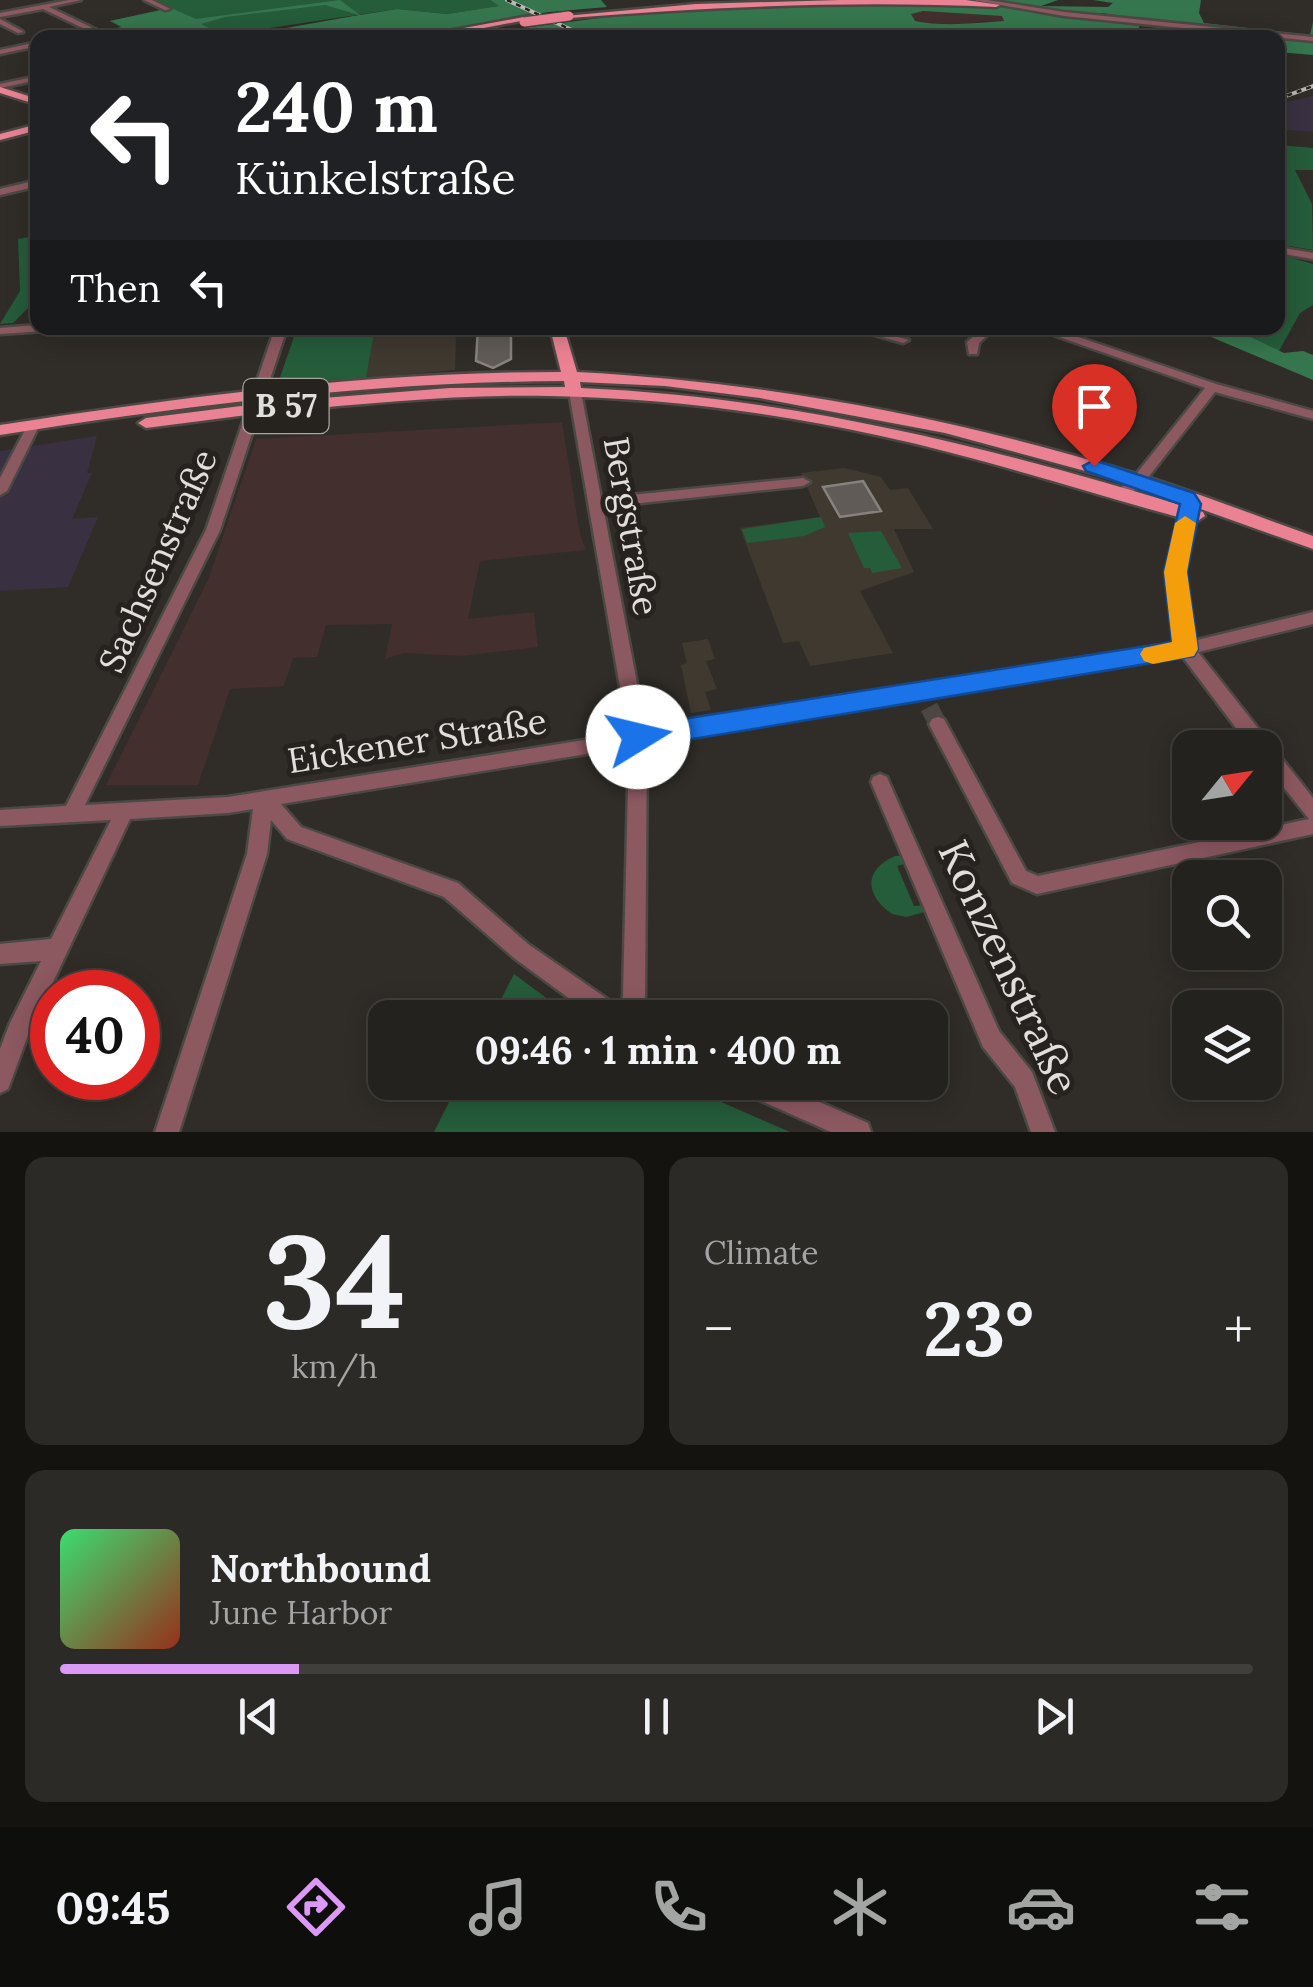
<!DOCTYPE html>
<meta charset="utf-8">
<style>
:root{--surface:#24221e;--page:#2c2a27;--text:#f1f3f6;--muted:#a3a4a4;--line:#413f3c;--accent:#db99f5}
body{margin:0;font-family:Lora,serif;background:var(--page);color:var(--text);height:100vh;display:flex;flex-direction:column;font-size:38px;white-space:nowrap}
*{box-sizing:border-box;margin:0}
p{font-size:32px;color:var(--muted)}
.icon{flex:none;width:55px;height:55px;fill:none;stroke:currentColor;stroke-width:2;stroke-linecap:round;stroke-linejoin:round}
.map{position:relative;height:1132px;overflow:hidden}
.side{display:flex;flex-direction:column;gap:25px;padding:25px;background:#141310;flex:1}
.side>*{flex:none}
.top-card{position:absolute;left:30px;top:30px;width:1255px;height:305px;border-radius:20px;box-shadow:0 5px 25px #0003,0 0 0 2px var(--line);background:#202124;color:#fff;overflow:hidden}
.needle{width:65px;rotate:60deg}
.controls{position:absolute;left:1172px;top:730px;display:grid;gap:20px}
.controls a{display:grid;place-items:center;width:110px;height:110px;border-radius:20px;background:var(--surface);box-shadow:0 5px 25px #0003,0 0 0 2px var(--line);font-size:50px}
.speed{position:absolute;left:30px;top:970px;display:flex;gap:20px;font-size:50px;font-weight:700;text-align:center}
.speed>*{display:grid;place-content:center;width:130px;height:130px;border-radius:50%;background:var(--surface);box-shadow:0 5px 25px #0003,0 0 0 2px var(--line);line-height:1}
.speed .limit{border:15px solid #d22;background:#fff;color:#111}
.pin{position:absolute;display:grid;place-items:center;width:85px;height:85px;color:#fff;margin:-102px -42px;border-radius:50% 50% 50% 0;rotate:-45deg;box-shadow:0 0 10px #0007}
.pin .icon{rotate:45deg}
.me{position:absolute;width:110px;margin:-55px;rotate:81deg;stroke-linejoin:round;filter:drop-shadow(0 0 8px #0008)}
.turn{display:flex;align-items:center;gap:35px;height:210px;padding:0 40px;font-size:45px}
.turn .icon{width:130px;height:130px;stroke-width:2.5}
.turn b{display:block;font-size:70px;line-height:85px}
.then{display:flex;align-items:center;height:95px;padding:0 40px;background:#0003;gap:20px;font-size:38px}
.big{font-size:75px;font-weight:700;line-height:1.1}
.side .widget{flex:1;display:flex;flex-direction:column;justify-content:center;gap:15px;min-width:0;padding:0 35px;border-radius:20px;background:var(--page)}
.side .dial{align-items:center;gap:0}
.dial b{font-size:130px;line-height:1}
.song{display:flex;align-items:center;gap:30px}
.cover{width:120px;height:120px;border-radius:15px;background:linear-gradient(135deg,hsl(140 70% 55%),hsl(10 70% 35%))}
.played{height:10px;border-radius:5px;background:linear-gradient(90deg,var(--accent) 20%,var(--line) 20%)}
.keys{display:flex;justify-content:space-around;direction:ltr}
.heat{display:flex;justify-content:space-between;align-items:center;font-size:55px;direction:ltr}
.side .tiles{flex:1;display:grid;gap:25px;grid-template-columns:1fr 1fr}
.widget:last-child{grid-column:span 2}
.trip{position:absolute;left:368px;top:1000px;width:580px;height:100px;border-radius:20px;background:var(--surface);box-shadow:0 5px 25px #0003,0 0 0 2px var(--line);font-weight:700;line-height:100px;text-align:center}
.dock{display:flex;height:160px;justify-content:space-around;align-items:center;background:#0e0e0c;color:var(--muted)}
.dock .icon{width:70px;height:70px}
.dock .on{color:var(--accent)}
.dock b{font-size:45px;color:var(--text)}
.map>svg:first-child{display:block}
.commercial{fill:#393141}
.industrial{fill:#432f2d}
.built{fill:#403930}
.green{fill:#255c3a}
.forest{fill:#36764e;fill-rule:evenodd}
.building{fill:#605b57;stroke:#86827d;stroke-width:2.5}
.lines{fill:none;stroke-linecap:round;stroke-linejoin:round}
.minor-tunnel{stroke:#4b4843;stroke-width:18;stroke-dasharray:18 9;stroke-linecap:butt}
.minor-casing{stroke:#4c4945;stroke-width:5}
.major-casing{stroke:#4c4945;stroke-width:5}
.minor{fill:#8d5961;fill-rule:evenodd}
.major{fill:#eb8294;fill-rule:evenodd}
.rail-casing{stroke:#bbb9b5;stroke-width:4}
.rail{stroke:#26231f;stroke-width:2.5;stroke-dasharray:5;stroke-linecap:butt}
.major-bridge-casing{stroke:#4c4945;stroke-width:11;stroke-linecap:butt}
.major-bridge{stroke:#eb8294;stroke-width:9}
.route{fill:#1a73e8;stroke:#114b97;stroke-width:2.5}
.slow{fill:#f59e0b}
.labels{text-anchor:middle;stroke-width:10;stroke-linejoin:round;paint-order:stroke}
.shield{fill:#26231f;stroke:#a9a7a3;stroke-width:2.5}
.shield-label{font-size:32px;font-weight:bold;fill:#e1dfdc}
.street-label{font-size:35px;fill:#e1dfdc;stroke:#26231f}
.near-street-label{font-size:42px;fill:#e1dfdc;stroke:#26231f}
</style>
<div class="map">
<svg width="1313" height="1132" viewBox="0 0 1313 1132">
<rect width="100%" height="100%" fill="#302d28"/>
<path class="commercial" d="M1313,96V132L1278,129V104Z
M97,436L87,473H92L72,519L98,517L68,587L0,591V451Z"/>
<path class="industrial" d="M923,11L1003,16L1005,22L982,21L962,26L914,21L911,13Z
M562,422L580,534L586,550L480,561L468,619L534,612L538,647L461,656L404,653L385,659L392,624L326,625L317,657L293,658L284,686L230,689L198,785H106L208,580L256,439Z"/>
<path class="built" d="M375,328H478L477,333L456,335L455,370L366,378Z
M844,468L881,477L890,490L908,488L933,529H894L914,572L860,591L893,653L810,666L799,641L783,643L740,528L820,517L801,473Z
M708,639L715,659L706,661L717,689L705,692L711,710L691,713L681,665L687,663L682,643Z"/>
<path class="green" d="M151,0H490L500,6L447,14L397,9L209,37L73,38L121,27L110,21L169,8Z
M1278,145L1313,148V170H1295L1312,204L1313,250L1278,244Z
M37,236V299L13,323L0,324L20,291L18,239Z
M1278,254L1313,264V305L1300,313L1279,351L1230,328H1278Z
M297,328H375L366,378L277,386Z
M821,517L825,527L804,536L747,543L742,529Z
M881,531L902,568L872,573L870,568H864L848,533Z
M895,856H903L908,863L897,866L914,906L925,905L928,911L906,917L892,914C865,895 863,870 895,856Z
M514,974L572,1017H492Z
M459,1082L678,1083L790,1132H434Z"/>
<path class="forest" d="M340,0L360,15L397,9L447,14L499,6L490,0H601L607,7L549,12L400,37H235L359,15L325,5L225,17L201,24L223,35L145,37L138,34L75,38L122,27L110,21L171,8L196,19Z
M994,0H1058L1041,6L1108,7L1113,3L1093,0H1201L1199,13L1204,23L1310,35L1313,22V55L1278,52V38L1192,37L1188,26L1102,13L1089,16L1139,23V30L1173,37L501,38L492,32L653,11L951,2L981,5ZM923,11L1002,16L1004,21C974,23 946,27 915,21L911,14Z
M1190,328H1232L1284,353L1303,351L1313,355V380Z"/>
<path class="building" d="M478,328H511V359L493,368L476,361Z
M863,481L881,511L840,517L823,487Z"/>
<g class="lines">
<path class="minor-tunnel" d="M929,707L938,724"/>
<defs>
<path id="minor" d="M69,0H81L49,7L97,30V32L78,38H66L89,31L43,9L0,17V13Z
M144,0H152L170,9L165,10Z
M973,0H987L1064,12L1313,37V41L1064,16Z
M0,19L22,31L23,32L18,33L0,24Z
M224,34L226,37L213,38L214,37Z
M38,42V46L0,54V50Z
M38,76V80L0,88V84Z
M38,180V186L0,195V189Z
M1278,247L1313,253V259L1278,253Z
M38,325V328H50L44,331L0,334V328Z
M275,328H287L220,530L85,805L228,797L628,733L569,392L575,388L581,392L601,498L803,478L810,482L803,486L603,507L646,730L1177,644L1168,572L1174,536L1184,507L1179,498L1186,494L1191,495L1198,507L1188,536L1184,572L1193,641L1313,612V624L1198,652L1313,798V834L1037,894L1012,883L929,724L932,719L938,717L944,719L1026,871L1038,876L1309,819L1265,764V748H1251L1182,656L647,744L645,997L637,1018H596L514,958L444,897L287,839L271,820L267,854L179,1132H155L247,854L253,809L228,813L130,819L28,1035L8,1089L0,1093V1049L10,1023L41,961L0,964V944L51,939L111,820L0,826V810L66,806L206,530ZM629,747L623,997L619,1007L528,944L458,883L301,827L281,804Z
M850,328H867L909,340L903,343Z
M983,328H995L979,343L977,354H969L967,342Z
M1038,328H1052L1216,384L1313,411V419L1215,392L1139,489L1121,495L1116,494L1114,491L1129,483L1205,388L1039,330Z
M34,420L40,424L7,491L0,495V478L28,424Z
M880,774L887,777L889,782L999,1031L1032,1072L1055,1132H1031L1015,1087L983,1047L871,782L873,777Z
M734,1082H773L868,1123L871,1132H831L737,1090Z"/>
<path id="major" d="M841,0H966L1000,5L996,7C855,0 710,7 569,18L565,16L696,4Z
M529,16L526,20L431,38H410Z
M0,87L38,99V105L0,93Z
M38,124V130L0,140V134Z
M550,328H564L577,372C766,382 952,417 1133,473C1194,491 1253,515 1313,536V549L1122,481L945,433L760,398L665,386L580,382L581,388C795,397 1000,449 1203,512L1205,516L1196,522C1091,494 988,459 881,436C773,412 661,398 550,396C462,394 373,403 285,411L277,406L285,401L450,388L565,387L564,381C373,382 188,405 0,435V425C187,396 372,372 561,372Z
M241,406L247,407V415L146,428L138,423L146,418Z"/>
</defs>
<use href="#minor" class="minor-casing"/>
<use href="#major" class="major-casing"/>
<use href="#minor" class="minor"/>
<use href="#major" class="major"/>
<defs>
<path id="rail" d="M507,0L589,38
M1278,99L1313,86"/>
</defs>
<use href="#rail" class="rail-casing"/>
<use href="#rail" class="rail"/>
<defs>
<path id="major-bridge" d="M524,22L569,16"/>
</defs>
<use href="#major-bridge" class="major-bridge-casing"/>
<use href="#major-bridge" class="major-bridge"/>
</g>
<path class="route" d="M1094,460L1194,493L1201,504L1187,572L1198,649L1194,656L638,748L628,745L624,737L628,730L638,726L1172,642L1164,572L1180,504L1086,471L1083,466Z"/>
<path class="slow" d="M1185,516L1196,523L1187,572L1198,649L1194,656L1153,664L1144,661L1140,654L1144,648L1172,642L1164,572L1175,523Z"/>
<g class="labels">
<rect class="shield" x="243.5" y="379" width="85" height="54" rx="8"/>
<g class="shield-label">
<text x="286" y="417">B 57</text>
</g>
<g class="street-label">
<text transform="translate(631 526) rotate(80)" y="12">Bergstraße</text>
<text transform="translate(158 561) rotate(-66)" y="12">Sachsenstraße</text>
<text transform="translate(417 741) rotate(-9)" y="12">Eickener Straße</text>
</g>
<g class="near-street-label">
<text transform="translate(1009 967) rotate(65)" y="15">Konzenstraße</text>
</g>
</g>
</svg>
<div class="controls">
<a><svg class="needle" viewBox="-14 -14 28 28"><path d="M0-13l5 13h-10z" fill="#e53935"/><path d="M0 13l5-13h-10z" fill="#a3a4a4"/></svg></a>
<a><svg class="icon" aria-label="search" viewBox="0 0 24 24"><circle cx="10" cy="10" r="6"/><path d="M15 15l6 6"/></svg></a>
<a><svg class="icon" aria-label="layers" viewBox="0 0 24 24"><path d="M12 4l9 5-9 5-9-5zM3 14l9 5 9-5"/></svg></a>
</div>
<div class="speed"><div class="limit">40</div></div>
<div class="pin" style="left:1094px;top:466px;background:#d93025"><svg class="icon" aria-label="arrive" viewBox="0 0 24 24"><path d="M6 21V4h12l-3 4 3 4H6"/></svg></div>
<svg class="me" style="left:638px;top:737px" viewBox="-20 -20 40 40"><circle r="19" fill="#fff"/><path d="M0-13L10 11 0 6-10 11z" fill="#1a73e8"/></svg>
<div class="trip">09:46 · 1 min · 400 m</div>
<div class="top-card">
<div class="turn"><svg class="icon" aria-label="left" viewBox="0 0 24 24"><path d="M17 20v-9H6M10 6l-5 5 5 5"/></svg><div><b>240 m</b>Künkelstraße</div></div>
<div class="then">Then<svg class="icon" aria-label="left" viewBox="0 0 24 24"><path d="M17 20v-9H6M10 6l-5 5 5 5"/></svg></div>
</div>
</div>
<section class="side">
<div class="tiles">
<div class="widget dial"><b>34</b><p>km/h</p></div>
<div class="widget"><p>Climate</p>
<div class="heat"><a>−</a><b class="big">23°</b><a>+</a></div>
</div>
<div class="widget">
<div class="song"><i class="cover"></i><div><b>Northbound</b><p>June Harbor</p></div></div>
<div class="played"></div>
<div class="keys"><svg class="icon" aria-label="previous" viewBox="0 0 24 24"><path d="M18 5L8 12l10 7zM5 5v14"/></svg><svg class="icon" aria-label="pause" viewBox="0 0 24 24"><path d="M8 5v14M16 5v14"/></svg><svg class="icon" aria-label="next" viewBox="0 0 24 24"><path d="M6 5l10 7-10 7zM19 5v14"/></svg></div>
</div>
</div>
</section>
<nav class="dock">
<b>09:45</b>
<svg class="icon on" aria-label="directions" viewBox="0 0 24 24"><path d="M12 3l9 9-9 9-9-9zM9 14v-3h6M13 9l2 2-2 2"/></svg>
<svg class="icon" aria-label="music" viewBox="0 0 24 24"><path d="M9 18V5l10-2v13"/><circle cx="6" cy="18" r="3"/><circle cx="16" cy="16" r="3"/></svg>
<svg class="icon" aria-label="phone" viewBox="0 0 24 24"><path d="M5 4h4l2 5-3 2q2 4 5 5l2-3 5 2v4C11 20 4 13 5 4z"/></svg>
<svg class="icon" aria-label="climate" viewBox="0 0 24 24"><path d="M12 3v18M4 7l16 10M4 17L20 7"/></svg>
<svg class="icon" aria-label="car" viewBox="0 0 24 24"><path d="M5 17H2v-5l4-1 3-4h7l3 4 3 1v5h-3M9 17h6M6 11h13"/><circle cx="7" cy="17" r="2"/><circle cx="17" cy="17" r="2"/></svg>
<svg class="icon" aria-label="filters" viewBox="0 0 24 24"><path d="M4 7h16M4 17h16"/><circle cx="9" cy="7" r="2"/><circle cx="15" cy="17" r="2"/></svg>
</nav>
